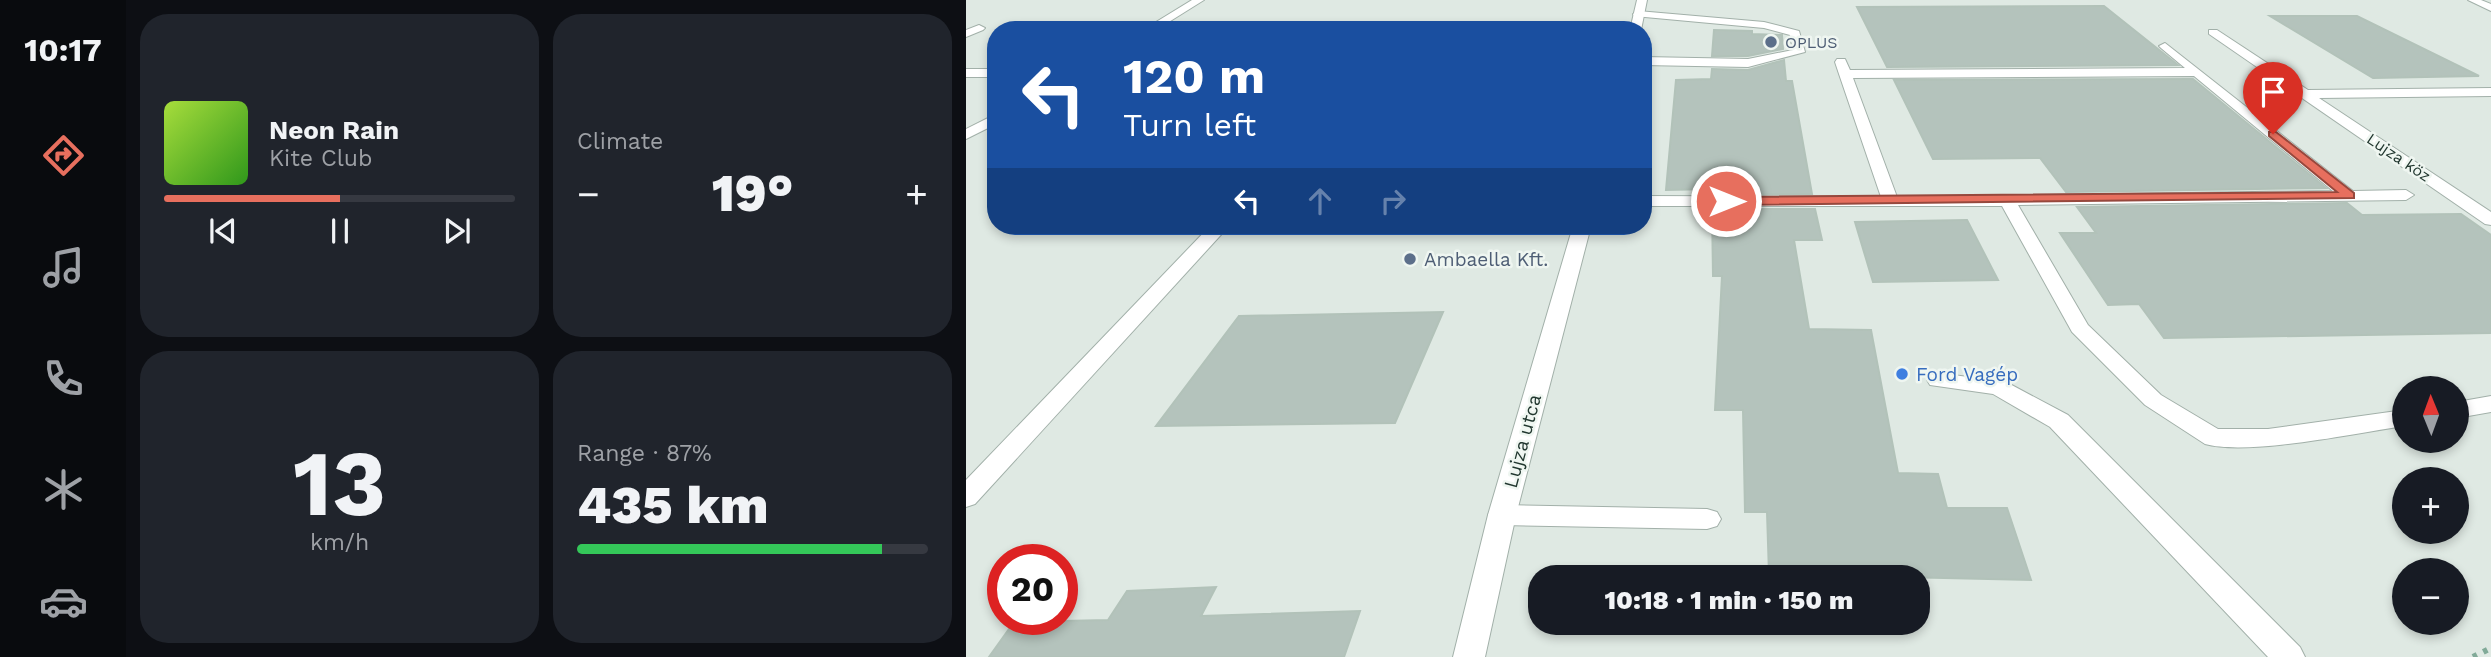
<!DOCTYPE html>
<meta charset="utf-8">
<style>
:root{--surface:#171b24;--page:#20242c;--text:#f1f3f6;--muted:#9ea1a6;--line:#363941;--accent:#e76f5e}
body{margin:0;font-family:"Work Sans",sans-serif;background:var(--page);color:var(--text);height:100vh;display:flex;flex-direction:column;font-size:26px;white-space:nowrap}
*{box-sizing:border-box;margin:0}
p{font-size:23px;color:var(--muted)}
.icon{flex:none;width:38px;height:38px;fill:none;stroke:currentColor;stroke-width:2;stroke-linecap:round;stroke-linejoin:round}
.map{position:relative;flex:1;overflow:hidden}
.side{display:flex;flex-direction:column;gap:14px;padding:14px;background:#0d0f14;width:840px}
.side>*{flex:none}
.top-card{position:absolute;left:21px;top:21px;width:665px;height:214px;border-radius:28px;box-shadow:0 4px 10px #0003;background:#1a4fa0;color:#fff;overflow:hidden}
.needle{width:46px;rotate:359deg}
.buttons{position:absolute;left:1426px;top:376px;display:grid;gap:14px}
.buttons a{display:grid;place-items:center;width:77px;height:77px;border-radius:50%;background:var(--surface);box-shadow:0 4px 10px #0003;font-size:35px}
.speed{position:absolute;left:21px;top:544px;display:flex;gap:14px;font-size:35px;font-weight:700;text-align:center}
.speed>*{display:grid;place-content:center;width:91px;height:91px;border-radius:50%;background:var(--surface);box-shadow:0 4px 10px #0003;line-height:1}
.speed .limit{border:10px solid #d22;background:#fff;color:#111}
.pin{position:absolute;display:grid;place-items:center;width:60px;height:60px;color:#fff;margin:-72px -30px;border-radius:50% 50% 50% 0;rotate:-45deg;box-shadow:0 0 7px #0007}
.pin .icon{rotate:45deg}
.me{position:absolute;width:77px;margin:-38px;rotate:90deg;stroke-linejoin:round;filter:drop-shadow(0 0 5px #0008)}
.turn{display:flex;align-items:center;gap:24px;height:147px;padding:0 21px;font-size:32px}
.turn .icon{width:91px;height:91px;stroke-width:2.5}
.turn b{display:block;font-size:49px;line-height:60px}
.lanes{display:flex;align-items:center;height:66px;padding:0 21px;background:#0003;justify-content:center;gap:35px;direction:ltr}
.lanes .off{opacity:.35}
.big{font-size:52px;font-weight:800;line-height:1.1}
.side .tile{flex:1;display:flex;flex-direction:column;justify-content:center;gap:10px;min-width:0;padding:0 24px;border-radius:28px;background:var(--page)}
.side .dial{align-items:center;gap:0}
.dial b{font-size:91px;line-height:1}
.song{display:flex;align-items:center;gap:21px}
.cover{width:84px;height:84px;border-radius:10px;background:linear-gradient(135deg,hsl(80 70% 55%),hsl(110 70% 35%))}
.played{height:7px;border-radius:4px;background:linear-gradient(90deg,var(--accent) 50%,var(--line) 50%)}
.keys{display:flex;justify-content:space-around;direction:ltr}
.heat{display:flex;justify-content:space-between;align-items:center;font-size:38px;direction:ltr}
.charge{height:10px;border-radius:5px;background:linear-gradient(90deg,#34c759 87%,var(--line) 0)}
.side .tiles{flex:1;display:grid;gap:14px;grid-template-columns:repeat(2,1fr)}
.trip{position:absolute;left:562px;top:565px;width:402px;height:70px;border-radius:28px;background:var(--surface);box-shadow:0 4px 10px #0003;font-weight:800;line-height:70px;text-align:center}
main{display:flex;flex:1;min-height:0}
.dock{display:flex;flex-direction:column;width:126px;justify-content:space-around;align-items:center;background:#090b0e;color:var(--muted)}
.dock .icon{width:49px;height:49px}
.dock .on{color:var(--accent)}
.dock b{font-size:32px;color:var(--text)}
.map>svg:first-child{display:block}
.building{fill:#b4c3bc;stroke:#b2c2b9;stroke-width:2}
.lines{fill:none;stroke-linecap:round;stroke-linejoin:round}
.service-casing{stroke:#a2b0a9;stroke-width:2}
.minor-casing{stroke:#a2b0a9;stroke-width:2}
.path{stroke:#81aa98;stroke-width:6;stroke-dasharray:4.5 7;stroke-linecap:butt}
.service{fill:#fff;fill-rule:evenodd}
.minor{fill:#fff;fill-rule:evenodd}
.route{fill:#e76f5e;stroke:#96483d;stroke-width:2}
.service-dot{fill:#5c6f8a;stroke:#eff6f1;stroke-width:2.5}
.shop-dot{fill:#3f7fe0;stroke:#eff6f1;stroke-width:2.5}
.labels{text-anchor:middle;stroke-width:5;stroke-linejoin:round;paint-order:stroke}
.far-service-label{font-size:16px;fill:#4e5e75;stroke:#eff6f1;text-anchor:start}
.far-street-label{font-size:16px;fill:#21372f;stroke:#eff6f1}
.service-label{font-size:19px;fill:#4e5e75;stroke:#eff6f1;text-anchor:start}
.shop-label{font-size:19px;fill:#366cbe;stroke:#eff6f1;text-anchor:start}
.street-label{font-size:19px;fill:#21372f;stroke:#eff6f1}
</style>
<main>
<nav class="dock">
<b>10:17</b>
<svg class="icon on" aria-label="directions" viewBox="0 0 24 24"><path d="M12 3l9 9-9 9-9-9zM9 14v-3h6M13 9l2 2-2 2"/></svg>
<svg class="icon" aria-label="music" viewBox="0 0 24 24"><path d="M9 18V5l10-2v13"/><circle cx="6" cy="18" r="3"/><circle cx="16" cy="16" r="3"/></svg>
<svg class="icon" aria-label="phone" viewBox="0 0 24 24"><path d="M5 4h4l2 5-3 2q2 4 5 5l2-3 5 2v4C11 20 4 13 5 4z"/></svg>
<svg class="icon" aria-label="climate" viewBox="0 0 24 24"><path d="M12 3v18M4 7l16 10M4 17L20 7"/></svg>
<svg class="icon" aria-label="car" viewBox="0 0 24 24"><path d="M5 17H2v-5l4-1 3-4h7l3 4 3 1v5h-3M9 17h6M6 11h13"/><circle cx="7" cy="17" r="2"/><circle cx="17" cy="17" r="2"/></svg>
</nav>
<section class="side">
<div class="tiles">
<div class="tile">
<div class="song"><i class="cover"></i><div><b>Neon Rain</b><p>Kite Club</p></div></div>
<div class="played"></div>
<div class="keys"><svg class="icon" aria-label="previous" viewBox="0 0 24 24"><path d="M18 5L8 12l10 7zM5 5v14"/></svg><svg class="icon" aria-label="pause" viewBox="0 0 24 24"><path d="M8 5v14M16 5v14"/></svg><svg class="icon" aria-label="next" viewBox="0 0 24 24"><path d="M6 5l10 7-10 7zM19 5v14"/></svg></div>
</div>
<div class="tile"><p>Climate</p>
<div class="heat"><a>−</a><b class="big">19°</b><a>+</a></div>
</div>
<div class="tile dial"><b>13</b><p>km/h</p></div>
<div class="tile"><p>Range · 87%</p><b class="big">435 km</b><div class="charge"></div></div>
</div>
</section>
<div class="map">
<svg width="1525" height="657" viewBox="0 0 1525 657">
<rect width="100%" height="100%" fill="#dfe9e3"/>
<path class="building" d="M1138,6L1212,65L921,67L891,7Z
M1304,16H1391L1513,76L1407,78Z
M748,30L786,31V34L816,35L817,49L782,56H746Z
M818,60L820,81H826L846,194H746V189L700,190L710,80L745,79L746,69L782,70Z
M1227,79L1360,188L1100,192L1074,158L967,159L928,80Z
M1381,203L1396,215L1495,214L1525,235V333L1198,338L1173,304L1142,305L1094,233H1130L1111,207Z
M746,209H849L856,240H828L843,329L905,330L932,473L972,474L981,508H1041L1065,580L803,574L801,512H779L777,410H749L756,276H747Z
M1001,220L1032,280L907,282L889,222Z
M477,312L429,423L190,426L273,316Z
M250,587L235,616L394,611L378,657H23L48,622L142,620L161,591Z"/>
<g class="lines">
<defs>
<path id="service" d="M226,0H238L190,30H177Z
M1502,0H1515L1525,4V11Z
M672,11L798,22L833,31L839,52L782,67L677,65V57L782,59L827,50L824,35L798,28L668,16L667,14Z
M13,25L19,28L17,30L0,37V30Z
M1243,30H1251L1342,90L1525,88V96L1353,98L1525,212V225L1519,224L1243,34Z
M1199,43L1387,191L1440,190L1448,195L1440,200L1052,205L1122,325L1195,395L1252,429H1302L1438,410V426C1391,433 1282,456 1239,444L1179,405L1106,332L1036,206H677V196L915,197L873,74L869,62L871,59H879L884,70L1219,68L1195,48L1193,46ZM1228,76L1367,191L931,197L887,78Z
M0,69H30V77H0Z
M30,114V124L0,139V129Z
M244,226H263L9,504L0,507V480Z
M972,373L1040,382L1102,415L1334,647L1339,657H1302L1084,427L1027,394L964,385L961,380L964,375Z
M1525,396V412L1491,418V402Z
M536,505L741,509L751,512L755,519L751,526L741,529L536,525L526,522L522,515L526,508Z"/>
<path id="minor" d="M671,0H681L675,30H664Z
M607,226H625L550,515L519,657H487L522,515Z"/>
</defs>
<use href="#service" class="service-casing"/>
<use href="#minor" class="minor-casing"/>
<path class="path" d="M1507,657L1525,648"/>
<use href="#service" class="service"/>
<use href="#minor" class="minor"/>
</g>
<path class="route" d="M1303,132H1310L1388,193V198L760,205L753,201L760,197L1371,192L1303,136Z"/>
<g class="service-dot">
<circle cx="805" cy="42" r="7"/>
<circle cx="444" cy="259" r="7"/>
</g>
<circle class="shop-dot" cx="936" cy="374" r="7"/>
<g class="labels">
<g class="far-service-label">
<text x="819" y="48">OPLUS</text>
</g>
<g class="far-street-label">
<text transform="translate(1433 157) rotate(34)" y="6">Lujza köz</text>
</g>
<g class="service-label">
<text x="458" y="266">Ambaella Kft.</text>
</g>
<g class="shop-label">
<text x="950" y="381">Ford Vagép</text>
</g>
<g class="street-label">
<text transform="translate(556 441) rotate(-75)" y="7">Lujza utca</text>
</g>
</g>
</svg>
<div class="buttons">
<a><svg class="needle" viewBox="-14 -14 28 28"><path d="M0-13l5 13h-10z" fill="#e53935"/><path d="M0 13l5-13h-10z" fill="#9ea1a6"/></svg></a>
<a>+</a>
<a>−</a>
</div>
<div class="speed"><div class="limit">20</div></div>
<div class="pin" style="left:1307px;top:134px;background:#d93025"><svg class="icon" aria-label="arrive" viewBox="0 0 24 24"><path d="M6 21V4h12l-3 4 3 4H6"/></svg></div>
<svg class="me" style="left:760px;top:201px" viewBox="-20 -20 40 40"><circle r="17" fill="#e76f5e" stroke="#fff" stroke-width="3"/><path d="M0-11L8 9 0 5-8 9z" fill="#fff"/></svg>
<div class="trip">10:18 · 1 min · 150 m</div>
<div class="top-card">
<div class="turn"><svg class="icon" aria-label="left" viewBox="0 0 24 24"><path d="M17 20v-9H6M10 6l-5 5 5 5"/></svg><div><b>120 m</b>Turn left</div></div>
<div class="lanes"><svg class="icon" aria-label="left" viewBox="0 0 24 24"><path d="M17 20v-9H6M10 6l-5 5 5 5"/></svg><svg class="icon off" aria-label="ahead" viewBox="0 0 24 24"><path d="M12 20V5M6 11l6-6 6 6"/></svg><svg class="icon off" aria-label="right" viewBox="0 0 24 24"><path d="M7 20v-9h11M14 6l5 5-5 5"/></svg></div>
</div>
</div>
</main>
